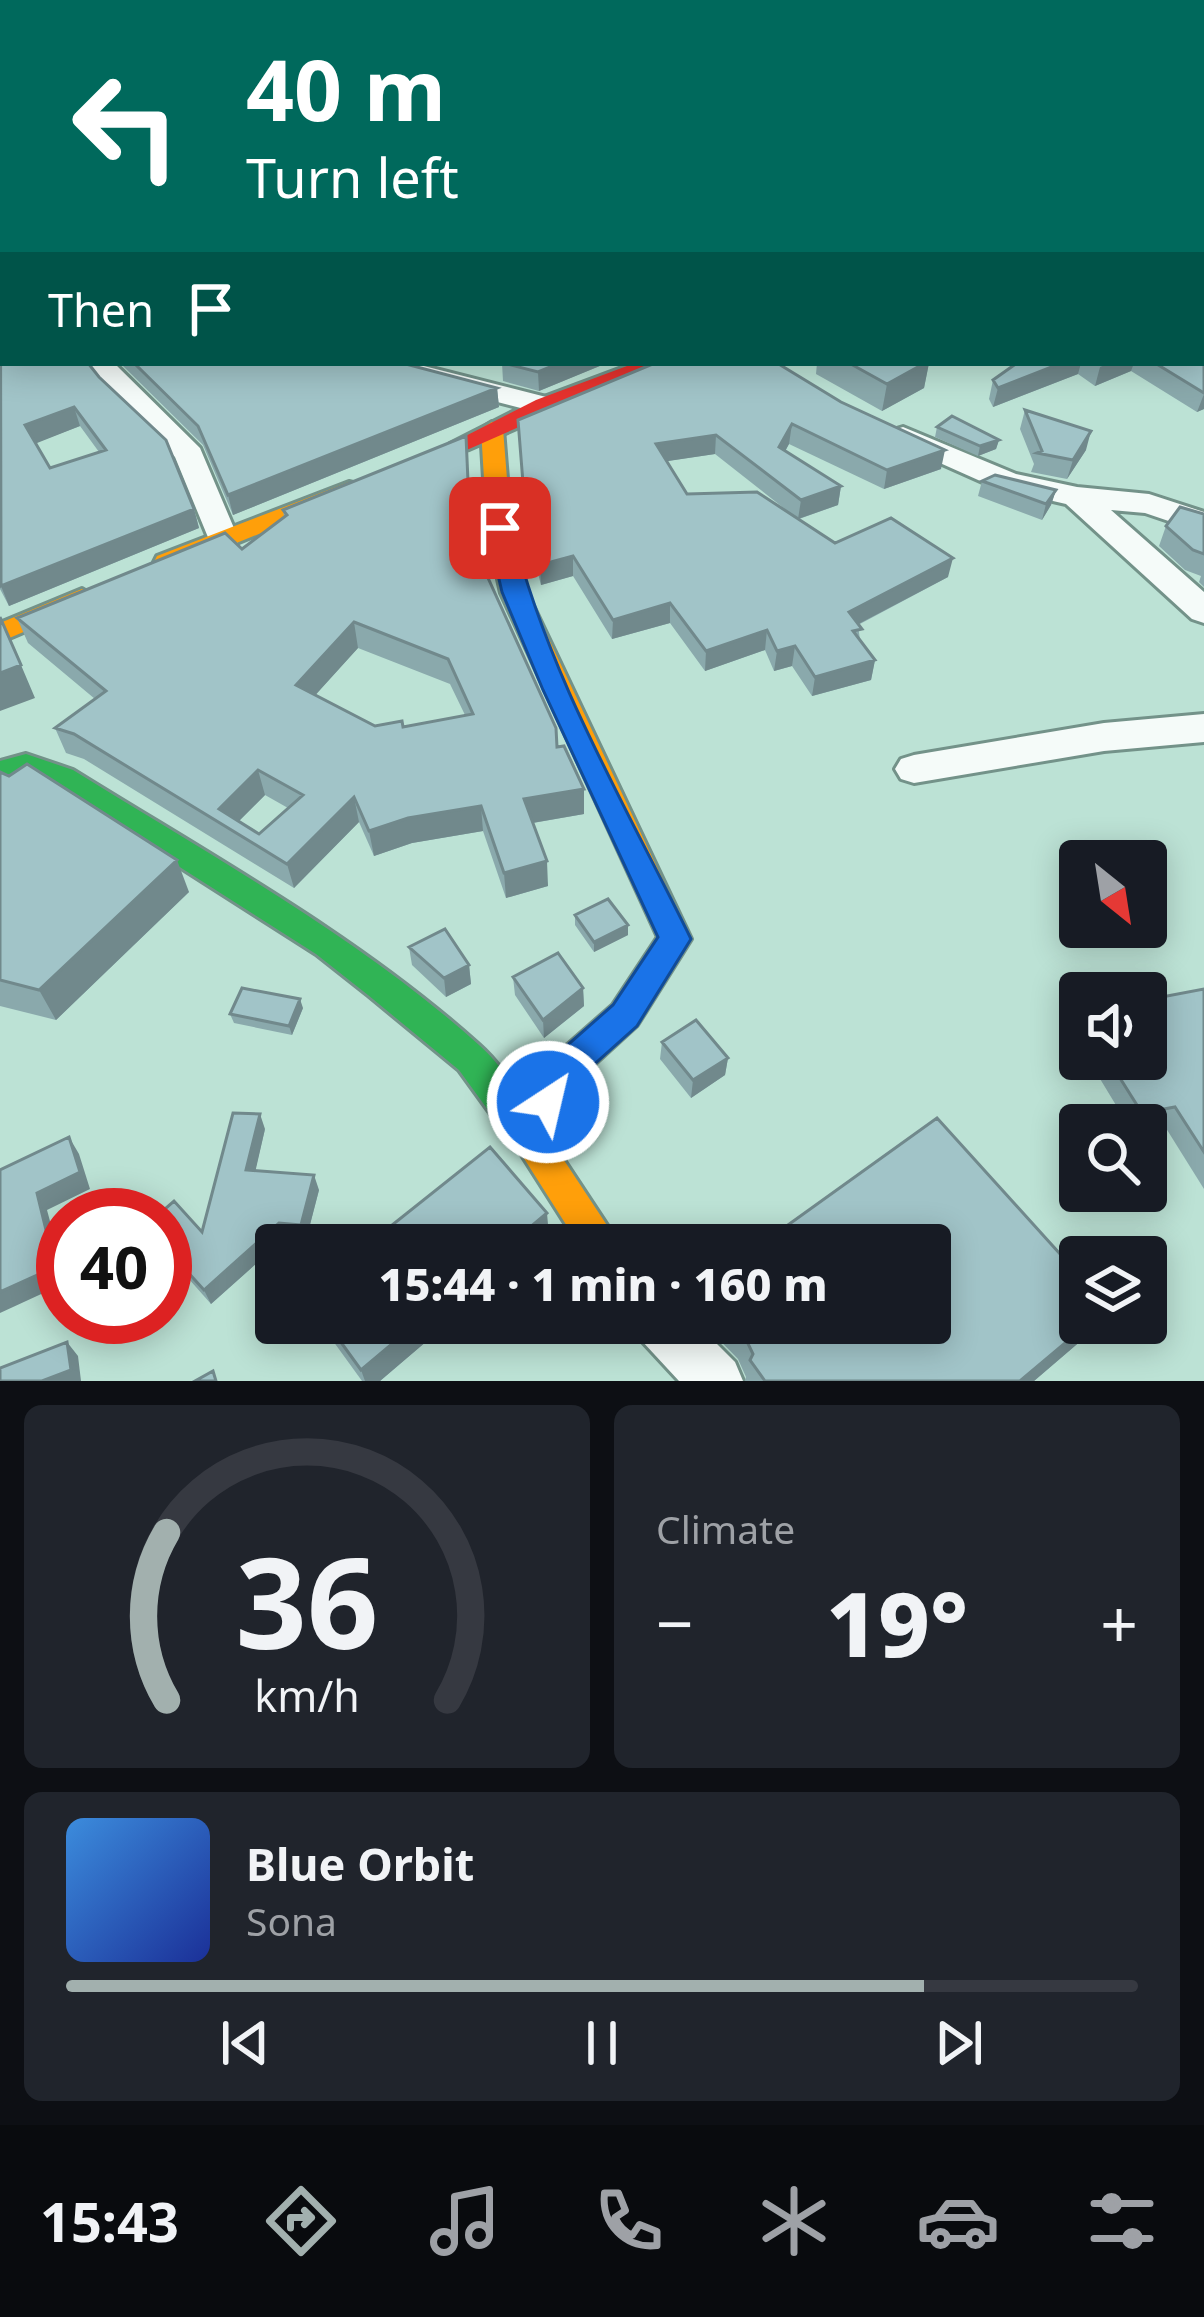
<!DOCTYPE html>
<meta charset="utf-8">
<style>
:root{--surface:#171b24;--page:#20242c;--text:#f1f3f6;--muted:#9ea1a6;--line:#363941;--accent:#a2b0ae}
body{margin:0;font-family:"Noto Sans",sans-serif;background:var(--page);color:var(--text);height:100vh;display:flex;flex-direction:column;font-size:45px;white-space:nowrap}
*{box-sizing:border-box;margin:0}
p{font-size:39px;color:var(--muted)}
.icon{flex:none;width:66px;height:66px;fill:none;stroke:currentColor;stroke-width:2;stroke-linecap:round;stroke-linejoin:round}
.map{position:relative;height:1381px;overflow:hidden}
.sheet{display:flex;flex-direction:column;gap:24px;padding:24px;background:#0d0f14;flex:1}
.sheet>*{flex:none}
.hud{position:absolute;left:0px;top:0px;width:1206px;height:366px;box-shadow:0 6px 30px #0003;background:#00695c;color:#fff;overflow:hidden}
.needle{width:78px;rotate:150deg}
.fabs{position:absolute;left:1059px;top:840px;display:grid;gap:24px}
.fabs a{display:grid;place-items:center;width:108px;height:108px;border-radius:12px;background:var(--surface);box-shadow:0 6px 30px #0003;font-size:60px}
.speed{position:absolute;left:36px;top:1188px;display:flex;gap:24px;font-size:60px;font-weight:700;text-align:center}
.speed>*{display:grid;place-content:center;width:156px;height:156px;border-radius:50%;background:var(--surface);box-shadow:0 6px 30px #0003;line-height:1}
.speed .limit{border:18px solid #d22;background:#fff;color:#111}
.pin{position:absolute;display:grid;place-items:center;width:102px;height:102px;color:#fff;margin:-51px;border-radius:24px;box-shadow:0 6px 18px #0006}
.me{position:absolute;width:132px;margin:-66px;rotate:35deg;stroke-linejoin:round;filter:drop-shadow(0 0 9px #0008)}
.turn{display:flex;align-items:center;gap:42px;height:252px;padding:0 48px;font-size:54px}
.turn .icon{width:156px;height:156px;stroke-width:2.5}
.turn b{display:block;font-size:84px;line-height:102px}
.then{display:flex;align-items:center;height:114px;padding:0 48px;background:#0003;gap:24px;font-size:45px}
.big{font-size:90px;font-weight:800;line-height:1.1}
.sheet .widget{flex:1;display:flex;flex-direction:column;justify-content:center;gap:18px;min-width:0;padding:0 42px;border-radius:18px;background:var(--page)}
.sheet .dial{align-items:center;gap:0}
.dial svg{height:312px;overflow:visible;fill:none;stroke:var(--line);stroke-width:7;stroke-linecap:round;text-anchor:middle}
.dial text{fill:var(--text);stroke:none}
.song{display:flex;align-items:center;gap:36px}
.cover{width:144px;height:144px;border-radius:18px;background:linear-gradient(135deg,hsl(210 70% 55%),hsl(230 70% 35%))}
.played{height:12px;border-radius:6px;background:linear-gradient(90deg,var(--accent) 80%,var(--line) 80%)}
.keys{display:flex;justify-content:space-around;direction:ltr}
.heat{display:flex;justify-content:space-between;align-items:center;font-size:66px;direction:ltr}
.sheet .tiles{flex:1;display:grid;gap:24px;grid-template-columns:1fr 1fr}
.widget:last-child{grid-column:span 2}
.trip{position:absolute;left:255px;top:1224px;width:696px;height:120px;border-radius:12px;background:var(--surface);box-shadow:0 6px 30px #0003;font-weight:800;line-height:120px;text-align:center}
.dock{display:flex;height:192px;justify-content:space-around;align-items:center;background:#090b0e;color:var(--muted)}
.dock .icon{width:84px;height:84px}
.dock .on{color:var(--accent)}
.dock b{font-size:54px;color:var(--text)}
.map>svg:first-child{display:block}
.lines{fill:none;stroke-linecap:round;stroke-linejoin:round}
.street-casing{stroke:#739289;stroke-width:6}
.fast-casing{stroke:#739289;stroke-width:6}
.slow-casing{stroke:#739289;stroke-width:6}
.jam-casing{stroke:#739289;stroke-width:6}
.street{fill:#f5fbf9;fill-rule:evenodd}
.fast{fill:#30b455;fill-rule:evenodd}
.slow{fill:#ff9f0a;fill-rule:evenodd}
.jam{fill:#e5322d;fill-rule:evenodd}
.wall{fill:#8aa9ac;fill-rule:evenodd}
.shaded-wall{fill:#71898c}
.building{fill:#a1c4c8;stroke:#71898c;stroke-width:3;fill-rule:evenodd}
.route{fill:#1a73e8;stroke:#114b97;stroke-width:3}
</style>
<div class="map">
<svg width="1204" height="1381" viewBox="0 0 1204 1381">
<rect width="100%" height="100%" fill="#bce2d5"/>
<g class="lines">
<defs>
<path id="street" d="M85,363H114L200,448L239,540L234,547H212L175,457L108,393Z
M365,363H412L554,399L558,405L544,414L369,369Z
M903,427L1016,474L1077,487L1149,494L1204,512V533L1145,513L1111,510L1204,592V623L1192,619L1066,504L996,488L893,442L888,436L893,430Z
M1204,714V742L1104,751L914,783L901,779L895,769L901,759L914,755L1104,723Z
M634,1323H696L735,1362L743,1381H679L642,1341Z"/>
<path id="fast" d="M26,754L73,770C211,856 358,936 479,1045C504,1067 522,1100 541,1126L547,1138L541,1150L529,1155L517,1150L459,1070L368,995L316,954L53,786L25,776L0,783V761Z"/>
<path id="slow" d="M492,422L503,429L511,528L527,593L691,939L637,1025L579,1078L548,1136L620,1245H579L511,1138L555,1056L613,1005L658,937L501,593L487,528L481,429Z
M349,482L357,484L361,489L357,494L175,568H157L154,562L157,556Z
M82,589L95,597L91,603L0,642V623Z"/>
<path id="jam" d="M635,363H664L469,449L461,451L450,444L536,400Z"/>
</defs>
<use href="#street" class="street-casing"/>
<use href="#fast" class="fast-casing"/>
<use href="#slow" class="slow-casing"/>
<use href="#jam" class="jam-casing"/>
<use href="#street" class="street"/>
<use href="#fast" class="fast"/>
<use href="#slow" class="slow"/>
<use href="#jam" class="jam"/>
</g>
<path class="wall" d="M0,0H1204V84L1203,3H3V35L0,32Z
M0,49L3,363H88L194,509L199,528L9,606L0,589ZM80,426L99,452L50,468L35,443Z
M1203,300L1204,409L1197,412L1131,371L1095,386L1078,374L993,407L989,399L993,380L1017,363H1203Z
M120,363H402L497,388L499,407L233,515L203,445Z
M502,363H607L539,391L503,381Z
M655,363L941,469L884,489L789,444L785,451L841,486L838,505L799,519L835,543L948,577L858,625L860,640L875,660L871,680L812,696L792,666L774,671L765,650L705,671L670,623L612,639L573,576L541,585L526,527L518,420ZM715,454L795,517L687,494L667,461Z
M817,363H929L924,388L882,411L816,374Z
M1025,410L1086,450L1067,479L1031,472L1034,464L1020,429Z
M937,427L999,440L996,449L978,456L935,437Z
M982,481L1056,490L1051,505L1042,520L978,496Z
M470,509L484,569L584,814L533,823L548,886L506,898L483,831L412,843L374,856L359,822L294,888L84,759L66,753L55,728L95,699L28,643L17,618L242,549L284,517L283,510ZM358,648L450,684L465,715L403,727L375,726L315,695ZM265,795L288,808L259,834L239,821Z
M1204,514V587L1199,582L1201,576L1185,570L1159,546L1166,526Z
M0,772L189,892L56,1020L0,1006Z
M575,915L628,935L594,952L575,925Z
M409,947L469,965L471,984L446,997L412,965Z
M513,977L583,988L584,1006L544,1038L515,995Z
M1204,989V1189L1164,1125L1146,1129V1125H1128L1088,1059H1146Z
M303,1008L292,1035L234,1023L230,1014Z
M662,1042L728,1058L725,1075L691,1098L660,1059Z
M265,1129L255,1171L319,1190L306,1240L285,1238L211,1304L165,1252V1215L202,1232Z
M320,1323H448L380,1381H362Z
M703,1323H930L1090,1333L1034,1381H745L746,1377L738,1359Z"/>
<path class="shaded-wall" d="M560,363H607L539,391L538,372Z
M925,363H929L924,388L882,411L887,384Z
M1062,363H1081L1078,374L993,407L998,388Z
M1110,363H1134L1131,371L1095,386L1100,367Z
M497,388L499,407L233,515L228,495Z
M1204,394V409L1197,412Z
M74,407L80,426L32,445L25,425Z
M792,424L789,444L777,466L779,447Z
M1091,431L1086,450L1067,479L1073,460Z
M716,435L715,454L655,463L656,444Z
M999,440L996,449L978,456L980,446Z
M945,450L941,469L884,489L887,470Z
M841,486L838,505L798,519L801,500Z
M1056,490L1051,505L1042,520L1046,504Z
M194,509L199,528L9,606L1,586Z
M573,556V576L541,585L540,565Z
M953,558L948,577L845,631L849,612Z
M670,603V623L612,639L613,620Z
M354,622L358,648L301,711L296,685Z
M767,630L765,650L705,671L706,651Z
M795,646L792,666L774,671L777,651Z
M875,660L871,680L812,696L815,677Z
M21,665L35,698L0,711V673Z
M258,770L265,795L231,829L219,809Z
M584,789V814L526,824L524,799Z
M354,797L359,822L294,888L287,864Z
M481,806L483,831L412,843L374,856L369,831L408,818Z
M177,860L189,892L56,1020L39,990Z
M547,861L548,886L506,898L504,873Z
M628,925V935L594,952V942Z
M469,965L471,984L446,997L444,978Z
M583,988L584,1006L544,1038L543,1020Z
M300,999L303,1008L292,1035L289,1026Z
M728,1058L725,1075L691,1098L693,1080Z
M260,1114L265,1129L252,1186L246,1170Z
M69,1137L79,1154L90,1189L47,1210L63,1270V1284L0,1313V1292L37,1193Z
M314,1175L319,1190L306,1240L301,1225Z
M547,1213L549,1236L538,1245H509Z
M279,1223L285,1238L211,1304L204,1290Z
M417,1323H448L380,1381H365L361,1370Z
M1089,1323H1097L1090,1333L1034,1381H1020Z
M67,1342L78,1356L81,1381H42Z"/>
<path class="building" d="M0,0H904L890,3H3V25L0,21Z
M932,0H1204V66L1203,3H939Z
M3,48V363H88L99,377L166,440L194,509L1,586L0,49ZM74,407L106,450L50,468L25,425Z
M1203,133H1204L1203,193Z
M1203,208H1204L1203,258Z
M1203,300L1204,301V393L1155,363H1203Z
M134,363H402L497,388L228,495L198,426Z
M503,363H560L538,372Z
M655,363H777L841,402L945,450L887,470L792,424L779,447L841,486L801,500L716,435L656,444L687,494L757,492L835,543L891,518L953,558L849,612L862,629L853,631L875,660L815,677L795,646L777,651L767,630L706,651L670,603L613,620L573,556L540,565L525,508L518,420Z
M849,363H925L887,384Z
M1017,363H1062L998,388L993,380Z
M1025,410L1091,431L1073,460L1037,453L1042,451Z
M952,416L999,440L980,446L937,427Z
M466,436L469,504L484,569L556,728L557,747L564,746L584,789L524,799L547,861L504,873L481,806L408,818L369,831L354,797L287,864L74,734L55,728L106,691L17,618L225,533L242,549L287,515L283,510ZM354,622L448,659L473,714L403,727L402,721L375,726L296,685ZM258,770L303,795L259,834L219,809Z
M995,475L1056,490L1046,504L982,481Z
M1180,507L1204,514V554L1193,550L1166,526Z
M0,617L21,665L0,673Z
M27,764L177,860L39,990L0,980V772L9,776Z
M608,899L628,925L594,942L575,915Z
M445,929L469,965L444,978L409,947Z
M558,953L583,988L543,1020L513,977Z
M242,988L300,999L289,1026L230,1014Z
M1204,989V1152L1175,1107L1142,1113L1108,1059H1146V1000Z
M696,1020L728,1058L693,1080L662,1042Z
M233,1113L260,1114L246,1170L314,1175L301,1225L279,1223L204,1290L165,1247V1215H158L174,1201L202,1232Z
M937,1118L1080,1276V1323H1089L1020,1381H765L750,1360L753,1354L743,1333L734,1323H930V1245H760Z
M69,1137L80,1172L37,1193L55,1267L0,1292V1170Z
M490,1147L547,1213L509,1245H367Z
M327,1323H417L361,1370Z
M67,1342L71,1370L42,1381H0V1368Z
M213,1371L216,1381H195Z"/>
<path class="route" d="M500,520L512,528C546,672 626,806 691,939L637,1026L579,1078L560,1114L548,1119L535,1114L530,1102L555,1056L613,1005L658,937L543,690L502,592L487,528Z"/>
</svg>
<div class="fabs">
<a><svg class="needle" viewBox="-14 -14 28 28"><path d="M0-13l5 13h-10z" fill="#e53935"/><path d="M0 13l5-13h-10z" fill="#9ea1a6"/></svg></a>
<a><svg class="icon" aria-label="sound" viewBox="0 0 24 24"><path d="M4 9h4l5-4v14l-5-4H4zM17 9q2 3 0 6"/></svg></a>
<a><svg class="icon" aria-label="search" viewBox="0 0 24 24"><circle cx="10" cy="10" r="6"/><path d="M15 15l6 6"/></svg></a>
<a><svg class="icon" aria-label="layers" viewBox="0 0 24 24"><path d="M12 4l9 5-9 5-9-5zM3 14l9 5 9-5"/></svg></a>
</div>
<div class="speed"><div class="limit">40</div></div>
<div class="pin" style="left:500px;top:528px;background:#d93025"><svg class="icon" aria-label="arrive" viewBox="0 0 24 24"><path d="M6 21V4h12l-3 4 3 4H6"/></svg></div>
<svg class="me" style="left:548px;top:1102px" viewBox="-20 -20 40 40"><circle r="17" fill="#1a73e8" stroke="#fff" stroke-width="3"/><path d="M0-11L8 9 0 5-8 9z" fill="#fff"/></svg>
<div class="trip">15:44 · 1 min · 160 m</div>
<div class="hud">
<div class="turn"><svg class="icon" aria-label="left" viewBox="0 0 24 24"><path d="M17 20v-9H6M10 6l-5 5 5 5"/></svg><div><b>40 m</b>Turn left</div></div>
<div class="then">Then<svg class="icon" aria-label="arrive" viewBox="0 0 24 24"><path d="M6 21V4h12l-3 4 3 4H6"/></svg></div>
</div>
</div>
<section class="sheet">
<div class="tiles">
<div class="widget dial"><svg viewBox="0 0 100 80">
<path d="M14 69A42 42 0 1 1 86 69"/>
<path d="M14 69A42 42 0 0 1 14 26" stroke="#a2b0ae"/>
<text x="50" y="56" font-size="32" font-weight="700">36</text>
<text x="50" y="72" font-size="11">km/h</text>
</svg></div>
<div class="widget"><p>Climate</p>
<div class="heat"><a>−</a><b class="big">19°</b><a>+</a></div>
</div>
<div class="widget">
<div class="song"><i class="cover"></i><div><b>Blue Orbit</b><p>Sona</p></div></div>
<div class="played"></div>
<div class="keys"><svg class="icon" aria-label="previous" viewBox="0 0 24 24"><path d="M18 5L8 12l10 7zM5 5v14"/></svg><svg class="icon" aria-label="pause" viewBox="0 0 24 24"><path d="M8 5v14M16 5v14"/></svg><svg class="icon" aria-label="next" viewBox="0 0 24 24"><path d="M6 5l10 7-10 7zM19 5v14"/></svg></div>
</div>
</div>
</section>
<nav class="dock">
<b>15:43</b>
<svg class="icon on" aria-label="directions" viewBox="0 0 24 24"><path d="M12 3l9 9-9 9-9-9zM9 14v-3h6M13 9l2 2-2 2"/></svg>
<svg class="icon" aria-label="music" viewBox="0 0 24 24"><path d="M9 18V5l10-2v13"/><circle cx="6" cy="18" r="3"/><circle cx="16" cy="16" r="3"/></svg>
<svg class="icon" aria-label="phone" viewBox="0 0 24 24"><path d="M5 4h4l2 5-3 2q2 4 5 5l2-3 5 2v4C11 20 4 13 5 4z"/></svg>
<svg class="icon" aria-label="climate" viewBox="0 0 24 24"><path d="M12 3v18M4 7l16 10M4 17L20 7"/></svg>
<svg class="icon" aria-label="car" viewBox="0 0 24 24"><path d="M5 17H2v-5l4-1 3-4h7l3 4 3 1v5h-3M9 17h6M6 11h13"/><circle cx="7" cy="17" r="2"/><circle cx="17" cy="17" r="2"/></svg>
<svg class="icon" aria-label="filters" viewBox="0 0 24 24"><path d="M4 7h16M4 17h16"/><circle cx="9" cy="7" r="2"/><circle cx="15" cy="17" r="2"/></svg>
</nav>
